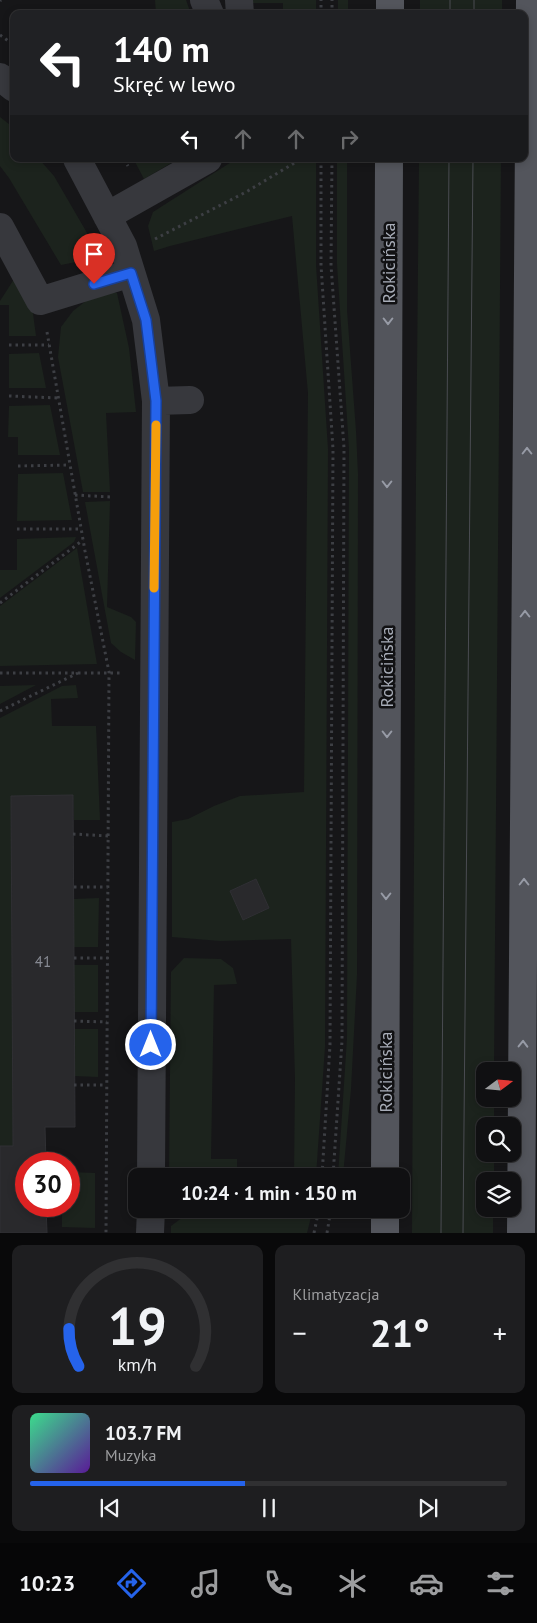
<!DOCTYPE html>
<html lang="pl">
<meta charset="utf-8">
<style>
:root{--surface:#101012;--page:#1e1e20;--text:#f1f3f6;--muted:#9c9d9f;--line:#303032;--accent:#2563eb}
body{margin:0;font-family:"PT Sans",sans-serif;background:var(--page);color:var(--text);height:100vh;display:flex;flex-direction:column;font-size:19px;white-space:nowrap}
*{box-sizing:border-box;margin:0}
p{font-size:16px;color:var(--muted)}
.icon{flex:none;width:28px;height:28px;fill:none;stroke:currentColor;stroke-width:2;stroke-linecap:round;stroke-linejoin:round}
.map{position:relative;height:1233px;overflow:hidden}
.side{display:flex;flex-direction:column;gap:12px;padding:12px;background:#09090a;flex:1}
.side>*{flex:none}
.hud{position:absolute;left:10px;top:10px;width:518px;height:152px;border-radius:10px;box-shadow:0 2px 8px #0003,0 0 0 1px var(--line);background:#202124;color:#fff;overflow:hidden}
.needle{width:32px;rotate:74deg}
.fabs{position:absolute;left:476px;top:1062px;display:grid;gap:10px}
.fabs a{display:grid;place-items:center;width:45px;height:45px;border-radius:10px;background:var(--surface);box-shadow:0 2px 8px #0003,0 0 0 1px var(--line);font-size:25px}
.speed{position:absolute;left:15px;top:1152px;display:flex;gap:10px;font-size:25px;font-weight:700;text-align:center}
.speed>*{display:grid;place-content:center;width:65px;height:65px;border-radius:50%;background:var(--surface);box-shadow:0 2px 8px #0003,0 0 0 1px var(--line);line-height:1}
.speed .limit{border:8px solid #d22;background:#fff;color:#111}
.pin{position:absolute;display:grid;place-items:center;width:42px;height:42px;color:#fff;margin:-51px -21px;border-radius:50% 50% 50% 0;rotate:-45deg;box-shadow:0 0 5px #0007}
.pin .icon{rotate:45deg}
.me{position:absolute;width:55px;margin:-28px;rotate:0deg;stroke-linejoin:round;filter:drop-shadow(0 0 4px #0008)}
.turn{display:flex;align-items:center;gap:18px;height:105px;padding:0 20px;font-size:22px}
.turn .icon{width:65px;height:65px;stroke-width:2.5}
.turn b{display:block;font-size:35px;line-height:42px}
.lanes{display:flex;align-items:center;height:48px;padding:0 20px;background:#0003;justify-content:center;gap:25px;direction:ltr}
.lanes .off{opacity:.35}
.big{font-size:38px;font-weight:700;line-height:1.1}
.side .widget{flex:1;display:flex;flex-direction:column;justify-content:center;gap:8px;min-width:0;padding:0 18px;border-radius:10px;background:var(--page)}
.side .dial{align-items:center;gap:0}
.dial svg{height:130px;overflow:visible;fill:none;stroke:var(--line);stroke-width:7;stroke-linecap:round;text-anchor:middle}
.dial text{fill:var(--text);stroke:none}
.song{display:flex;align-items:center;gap:15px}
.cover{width:60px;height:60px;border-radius:8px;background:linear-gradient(135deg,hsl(150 70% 55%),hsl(270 70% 35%))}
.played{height:5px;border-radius:2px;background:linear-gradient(90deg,var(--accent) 45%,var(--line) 45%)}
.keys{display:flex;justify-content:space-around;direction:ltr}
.heat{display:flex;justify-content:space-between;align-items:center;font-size:28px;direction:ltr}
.side .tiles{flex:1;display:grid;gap:12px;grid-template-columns:1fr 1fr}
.widget:last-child{grid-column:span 2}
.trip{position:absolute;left:128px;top:1168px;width:282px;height:50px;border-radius:10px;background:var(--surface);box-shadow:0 2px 8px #0003,0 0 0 1px var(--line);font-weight:700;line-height:50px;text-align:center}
.tab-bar{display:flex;height:80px;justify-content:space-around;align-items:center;background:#060607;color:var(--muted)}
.tab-bar .icon{width:35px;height:35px}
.tab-bar .selected{color:var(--accent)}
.tab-bar b{font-size:22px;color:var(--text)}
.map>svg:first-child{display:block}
.green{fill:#1c231d;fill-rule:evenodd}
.building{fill:#29292c;stroke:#303034}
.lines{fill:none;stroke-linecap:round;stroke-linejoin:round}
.path{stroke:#3d3f44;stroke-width:3;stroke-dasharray:2.5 4;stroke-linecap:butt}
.minor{stroke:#37383d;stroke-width:28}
.major{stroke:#53555c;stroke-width:28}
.tram{stroke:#4a4c52;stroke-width:1}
.oneway{stroke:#979ba6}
.route-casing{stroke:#184099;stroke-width:12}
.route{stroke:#2563eb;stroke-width:9}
.slow{stroke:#f59e0b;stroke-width:9}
.labels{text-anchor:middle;stroke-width:5;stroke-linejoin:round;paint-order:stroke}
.number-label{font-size:15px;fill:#888b94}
.street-label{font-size:18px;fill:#a8adb8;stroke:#111113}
</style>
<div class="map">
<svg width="537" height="1233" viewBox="0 0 537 1233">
<rect width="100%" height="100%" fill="#161618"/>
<path class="green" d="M155,0H186L191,14H156Z
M253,0H316V14H283V3H253Z
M338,0H348V14H338Z
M420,0H502V14H420Z
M0,117L14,128V159H39L54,176L101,257L61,265L9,178L0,166Z
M135,159H145L146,161L153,159H178L144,179L134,160Z
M236,159H316V265L328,449L325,1047L316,1176H294L295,1079L291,939L220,941L172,937V822L188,819L214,806L240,796L304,792L308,393L292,216L170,246L154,251L148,226L153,212ZM256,879L269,908L243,920L230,891Z
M337,159H347V310L356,431L358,474L357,975L351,1089L343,1176H338L347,1038L349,449L337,264Z
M419,159H501L494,1071H485V1099H494V1126H485V1154H494V1181H485V1209H493V1233H412L416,475Z
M16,276L32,306L36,336H9V305H0V301Z
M107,291L117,293L129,348L136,412L106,413L110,492H83L58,357L61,327L73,311L91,297Z
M39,353L46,388H9V354Z
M50,405L60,455H18V437H8L9,406Z
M63,473L72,520L17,521L18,474Z
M110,501L107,607L131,617L136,622L135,660L121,652L111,643L85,502Z
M76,537L74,542L0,598V570H17V539Z
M77,548L97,664L0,666V606Z
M36,685L0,704V686Z
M76,685L78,698L51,699L52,726H96L100,820H74L73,795L11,796L13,1146H0V718L62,686Z
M99,898L98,947H74V899Z
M184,958L221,959L233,968L237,984L214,985L211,1159H237V1176H169L171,972Z
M74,965H98V1012H74Z
M74,1029H98V1077L74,1076Z
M69,1172L95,1173V1228L62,1227V1206H69Z
M293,1209H313L307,1233H171V1226L187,1214L293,1213Z"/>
<path class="building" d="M73,795L75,1127H45L46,1164H26V1206H46L47,1233H0V1146H13L11,796Z
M256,879L269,908L243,920L230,891Z"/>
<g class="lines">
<path class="path" d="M0,1L1,0
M321,14V0
M332,14V0
M0,35L14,45
M124,159L128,166
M321,159V265L333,449L330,1045L322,1176
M332,159L331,265L344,448L342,1041L333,1176
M155,239L246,192L301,159
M47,332L85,551L109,672L106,1233
M9,345H49
M9,396L58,398
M18,466L70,465
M75,495L110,497
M17,529H81
M0,603L83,540
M0,673H122
M0,711L78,673
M73,834L108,836
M74,887H108
M74,958H108
M74,1021L107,1022
M74,1085H106
M314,1233L319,1209
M327,1233L331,1209"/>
<path class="minor" d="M204,0L210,14
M239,0L240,14
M0,77L14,88
M77,159L123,246L146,320L156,401L151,1176
M107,216L208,159
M0,227L40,301L131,273
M156,401L190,400
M150,1233L151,1209"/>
<path class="major" d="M390,14V0
M385,1176L389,159
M385,1233V1209
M521,1233L530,0"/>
<path class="tram" d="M450,14V0
M474,14V0
M441,1233L449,159
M463,1233L473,159"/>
</g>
<defs><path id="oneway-chevron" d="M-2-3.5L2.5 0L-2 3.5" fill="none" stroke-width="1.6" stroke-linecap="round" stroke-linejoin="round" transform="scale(1.25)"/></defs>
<g class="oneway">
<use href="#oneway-chevron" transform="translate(388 321) rotate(90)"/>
<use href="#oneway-chevron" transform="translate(527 451) rotate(-90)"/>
<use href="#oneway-chevron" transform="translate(387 484) rotate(90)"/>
<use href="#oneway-chevron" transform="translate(525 614) rotate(-90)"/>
<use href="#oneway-chevron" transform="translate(387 734) rotate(90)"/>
<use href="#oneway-chevron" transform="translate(524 882) rotate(-90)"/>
<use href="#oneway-chevron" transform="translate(386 896) rotate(90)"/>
<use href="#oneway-chevron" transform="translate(523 1044) rotate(-89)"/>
</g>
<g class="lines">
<defs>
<path id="route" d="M94,284L131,273L146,320L156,401L151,1045"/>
</defs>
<use href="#route" class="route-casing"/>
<use href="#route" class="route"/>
<path class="slow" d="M154,588L156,425"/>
</g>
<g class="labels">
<g class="number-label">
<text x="43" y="967">41</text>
</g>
<g class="street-label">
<text transform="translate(389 263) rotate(-90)" y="6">Rokicińska</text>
<text transform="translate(387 667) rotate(-90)" y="6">Rokicińska</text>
<text transform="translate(386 1072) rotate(-90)" y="6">Rokicińska</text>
</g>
</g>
</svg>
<div class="fabs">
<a><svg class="needle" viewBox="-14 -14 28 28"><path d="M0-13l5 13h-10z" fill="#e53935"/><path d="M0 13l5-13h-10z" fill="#9c9d9f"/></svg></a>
<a><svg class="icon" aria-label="search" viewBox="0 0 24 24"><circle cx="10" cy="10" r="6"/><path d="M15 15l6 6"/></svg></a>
<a><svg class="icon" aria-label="layers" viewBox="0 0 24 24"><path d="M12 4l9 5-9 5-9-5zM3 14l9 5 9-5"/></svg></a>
</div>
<div class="speed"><div class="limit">30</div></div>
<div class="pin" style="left:94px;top:284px;background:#d93025"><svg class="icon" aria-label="arrive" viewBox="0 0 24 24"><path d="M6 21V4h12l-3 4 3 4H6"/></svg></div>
<svg class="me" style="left:151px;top:1045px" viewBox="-20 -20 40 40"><circle r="17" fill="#2563eb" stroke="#fff" stroke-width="3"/><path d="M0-11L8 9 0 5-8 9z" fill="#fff"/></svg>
<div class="trip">10:24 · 1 min · 150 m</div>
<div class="hud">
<div class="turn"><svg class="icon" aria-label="left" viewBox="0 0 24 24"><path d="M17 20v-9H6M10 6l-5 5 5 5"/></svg><div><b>140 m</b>Skręć w lewo</div></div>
<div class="lanes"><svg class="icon" aria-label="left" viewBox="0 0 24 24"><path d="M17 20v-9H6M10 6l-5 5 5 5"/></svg><svg class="icon off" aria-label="ahead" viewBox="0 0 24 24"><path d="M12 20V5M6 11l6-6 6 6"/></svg><svg class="icon off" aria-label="ahead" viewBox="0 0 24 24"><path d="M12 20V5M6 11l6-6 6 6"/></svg><svg class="icon off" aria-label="right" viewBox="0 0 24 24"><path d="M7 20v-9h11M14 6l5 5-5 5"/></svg></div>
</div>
</div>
<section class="side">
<div class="tiles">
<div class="widget dial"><svg viewBox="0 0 100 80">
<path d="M14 69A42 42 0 1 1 86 69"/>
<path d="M14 69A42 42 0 0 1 8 46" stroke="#2563eb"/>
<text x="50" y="56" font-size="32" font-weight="700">19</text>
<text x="50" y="72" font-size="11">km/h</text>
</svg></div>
<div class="widget"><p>Klimatyzacja</p>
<div class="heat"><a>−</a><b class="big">21°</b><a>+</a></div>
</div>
<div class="widget">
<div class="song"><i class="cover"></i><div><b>103.7 FM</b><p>Muzyka</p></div></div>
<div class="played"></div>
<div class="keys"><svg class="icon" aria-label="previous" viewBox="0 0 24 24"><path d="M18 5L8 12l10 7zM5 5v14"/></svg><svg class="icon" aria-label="pause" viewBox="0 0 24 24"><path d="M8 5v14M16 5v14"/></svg><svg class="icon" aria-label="next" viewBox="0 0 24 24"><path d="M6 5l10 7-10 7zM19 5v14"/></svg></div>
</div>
</div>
</section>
<nav class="tab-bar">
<b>10:23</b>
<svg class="icon selected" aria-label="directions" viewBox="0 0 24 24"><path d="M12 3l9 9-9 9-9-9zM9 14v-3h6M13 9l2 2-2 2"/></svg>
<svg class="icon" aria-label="music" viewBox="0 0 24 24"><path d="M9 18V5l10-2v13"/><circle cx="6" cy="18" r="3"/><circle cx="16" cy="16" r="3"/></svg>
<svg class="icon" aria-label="phone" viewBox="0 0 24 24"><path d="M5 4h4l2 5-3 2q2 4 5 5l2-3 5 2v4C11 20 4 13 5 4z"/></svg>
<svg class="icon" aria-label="climate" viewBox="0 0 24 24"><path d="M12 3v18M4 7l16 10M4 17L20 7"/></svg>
<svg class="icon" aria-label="car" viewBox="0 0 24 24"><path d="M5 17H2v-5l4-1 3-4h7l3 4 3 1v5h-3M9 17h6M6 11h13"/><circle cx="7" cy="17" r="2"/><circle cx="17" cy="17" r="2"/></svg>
<svg class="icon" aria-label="filters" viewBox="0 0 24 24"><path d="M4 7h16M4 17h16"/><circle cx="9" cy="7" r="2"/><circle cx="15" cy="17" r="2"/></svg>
</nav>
